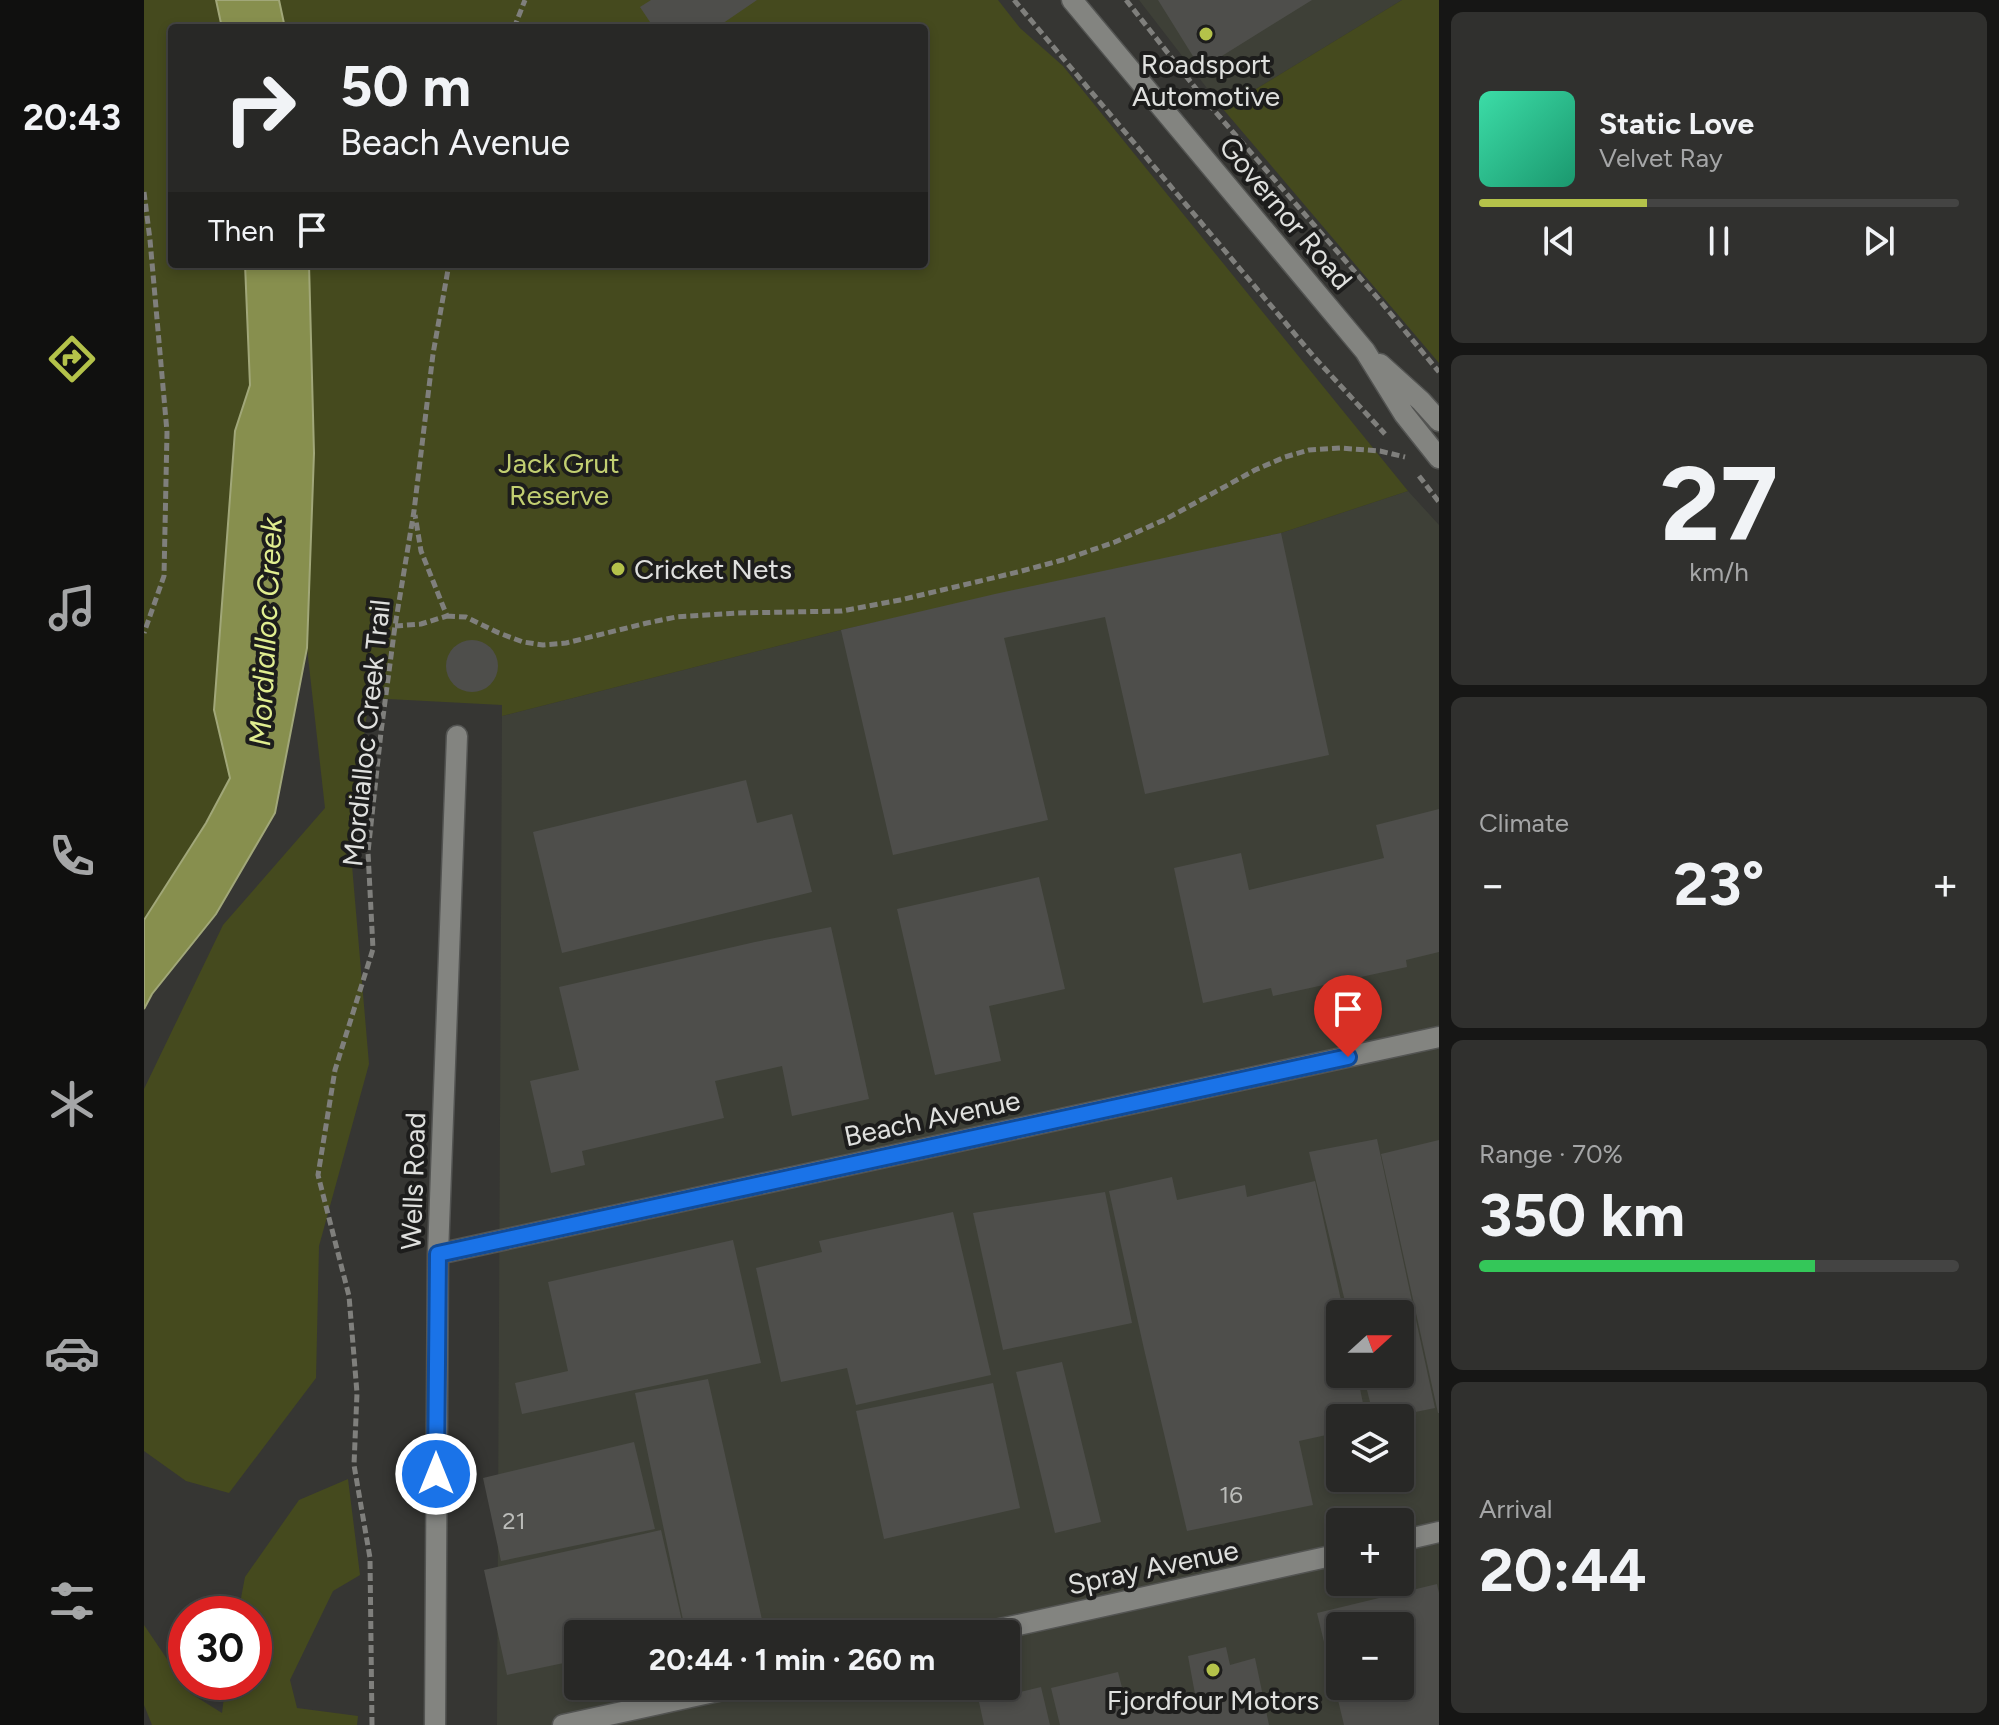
<!DOCTYPE html>
<meta charset="utf-8">
<style>
:root{--surface:#282826;--page:#30302e;--text:#f1f3f6;--muted:#a5a6a7;--line:#444443;--accent:#b4c24a}
body{margin:0;font-family:Figtree,sans-serif;background:var(--page);color:var(--text);height:100vh;display:flex;flex-direction:column;font-size:30px;white-space:nowrap}
*{box-sizing:border-box;margin:0}
p{font-size:26px;color:var(--muted)}
.icon{flex:none;width:44px;height:44px;fill:none;stroke:currentColor;stroke-width:2;stroke-linecap:round;stroke-linejoin:round}
.map{position:relative;flex:1;overflow:hidden}
.drawer{display:flex;flex-direction:column;gap:12px;padding:12px;background:#161615;width:560px}
.drawer>*{flex:none}
.hud{position:absolute;left:24px;top:24px;width:760px;height:244px;border-radius:8px;box-shadow:0 4px 12px #0003,0 0 0 2px var(--line);background:#282826;color:var(--text);overflow:hidden}
.needle{width:52px;rotate:69deg}
.buttons{position:absolute;left:1182px;top:1300px;display:grid;gap:16px}
.buttons a{display:grid;place-items:center;width:88px;height:88px;border-radius:8px;background:var(--surface);box-shadow:0 4px 12px #0003,0 0 0 2px var(--line);font-size:40px}
.speed{position:absolute;left:24px;top:1596px;display:flex;gap:16px;font-size:40px;font-weight:700;text-align:center}
.speed>*{display:grid;place-content:center;width:104px;height:104px;border-radius:50%;background:var(--surface);box-shadow:0 4px 12px #0003,0 0 0 2px var(--line);line-height:1}
.speed .limit{border:12px solid #d22;background:#fff;color:#111}
.pin{position:absolute;display:grid;place-items:center;width:68px;height:68px;color:#fff;margin:-82px -34px;border-radius:50% 50% 50% 0;rotate:-45deg;box-shadow:0 0 8px #0007}
.pin .icon{rotate:45deg}
.me{position:absolute;width:88px;margin:-44px;rotate:0deg;stroke-linejoin:round;filter:drop-shadow(0 0 6px #0008)}
.turn{display:flex;align-items:center;gap:28px;height:168px;padding:0 40px;font-size:36px}
.turn .icon{width:104px;height:104px;stroke-width:2.5}
.turn b{display:block;font-size:56px;line-height:68px}
.then{display:flex;align-items:center;height:76px;padding:0 40px;background:#0003;gap:16px;font-size:30px}
.big{font-size:60px;font-weight:700;line-height:1.1}
.drawer .tile{flex:1;display:flex;flex-direction:column;justify-content:center;gap:12px;min-width:0;padding:0 28px;border-radius:12px;background:var(--page)}
.drawer .dial{align-items:center;gap:0}
.dial b{font-size:104px;line-height:1}
.song{display:flex;align-items:center;gap:24px}
.cover{width:96px;height:96px;border-radius:12px;background:linear-gradient(135deg,hsl(160 70% 55%),hsl(160 70% 35%))}
.played{height:8px;border-radius:4px;background:linear-gradient(90deg,var(--accent) 35%,var(--line) 35%)}
.keys{display:flex;justify-content:space-around;direction:ltr}
.heat{display:flex;justify-content:space-between;align-items:center;font-size:44px;direction:ltr}
.charge{height:12px;border-radius:6px;background:linear-gradient(90deg,#34c759 70%,var(--line) 0)}
.trip{position:absolute;left:420px;top:1620px;width:456px;height:80px;border-radius:8px;background:var(--surface);box-shadow:0 4px 12px #0003,0 0 0 2px var(--line);font-weight:700;line-height:80px;text-align:center}
main{display:flex;flex:1;min-height:0}
.dock{display:flex;flex-direction:column;width:144px;justify-content:space-around;align-items:center;background:#10100f;color:var(--muted)}
.dock .icon{width:56px;height:56px}
.dock .current{color:var(--accent)}
.dock b{font-size:36px;color:var(--text)}
.map>svg:first-child{display:block}
.built{fill:#3e4037;fill-rule:evenodd}
.green{fill:#454a1e}
.water{fill:#878f4e;stroke:#a1a779;stroke-width:2}
.building{fill:#4e4e4b;fill-rule:evenodd}
.lines{fill:none;stroke-linecap:round;stroke-linejoin:round}
.minor-casing{stroke:#535452;stroke-width:23}
.tertiary-casing{stroke:#535452;stroke-width:23}
.path{stroke:#7f7f7c;stroke-width:5;stroke-dasharray:8 4;stroke-linecap:butt}
.minor{stroke:#838480;stroke-width:20}
.tertiary{stroke:#838480;stroke-width:20}
.route-casing{stroke:#114b97;stroke-width:20}
.route{stroke:#1a73e8;stroke-width:14}
.poi-dot{fill:#b4c24a;stroke:#1d1d1c;stroke-width:3}
.labels{text-anchor:middle;stroke-width:8;stroke-linejoin:round;paint-order:stroke}
.number-label{font-size:24px;fill:#bbbcb9}
.poi-label{font-size:28px;fill:#dfe0de;stroke:#1d1d1c}
.street-label{font-size:28px;fill:#dfe0de;stroke:#1d1d1c}
.park-label{font-size:28px;fill:#c2cf71;stroke:#1d1d1c}
.water-label{font-size:30px;font-style:italic;fill:#e1ee90;stroke:#1d1d1c}
</style>
<main>
<nav class="dock">
<b>20:43</b>
<svg class="icon current" aria-label="directions" viewBox="0 0 24 24"><path d="M12 3l9 9-9 9-9-9zM9 14v-3h6M13 9l2 2-2 2"/></svg>
<svg class="icon" aria-label="music" viewBox="0 0 24 24"><path d="M9 18V5l10-2v13"/><circle cx="6" cy="18" r="3"/><circle cx="16" cy="16" r="3"/></svg>
<svg class="icon" aria-label="phone" viewBox="0 0 24 24"><path d="M5 4h4l2 5-3 2q2 4 5 5l2-3 5 2v4C11 20 4 13 5 4z"/></svg>
<svg class="icon" aria-label="climate" viewBox="0 0 24 24"><path d="M12 3v18M4 7l16 10M4 17L20 7"/></svg>
<svg class="icon" aria-label="car" viewBox="0 0 24 24"><path d="M5 17H2v-5l4-1 3-4h7l3 4 3 1v5h-3M9 17h6M6 11h13"/><circle cx="7" cy="17" r="2"/><circle cx="17" cy="17" r="2"/></svg>
<svg class="icon" aria-label="filters" viewBox="0 0 24 24"><path d="M4 7h16M4 17h16"/><circle cx="9" cy="7" r="2"/><circle cx="15" cy="17" r="2"/></svg>
</nav>
<div class="map">
<svg width="1295" height="1725" viewBox="0 0 1295 1725">
<rect width="100%" height="100%" fill="#363633"/>
<path class="built" d="M995,0H1258L1079,109Z
M1264,491L1295,525V1725H353L358,716L697,630L1137,533ZM1196,1314H1256V1374H1196ZM1196,1418H1256V1478H1196ZM1196,1522H1256V1582H1196ZM1196,1626H1256V1686H1196ZM434,1634H862V1686H434Z"/>
<path class="green" d="M0,0H72L78,28H28V264H101L106,385L91,431L70,710L86,778L62,822L0,920Z
M135,0H854L876,28L919,66L1264,491L1137,533L697,630L358,716V705L225,698L206,842L225,1064L175,1246L172,1378L85,1493L42,1481L0,1451V1089L79,925L181,808L163,648L170,453L165,264H780V28H141Z
M1258,0H1295V363L1079,109Z
M204,1479L216,1575L189,1591L146,1680L153,1708L214,1716L213,1725H8L0,1705V1625L46,1693L78,1713L82,1682H110V1614H94L101,1577L155,1500Z"/>
<path class="water" d="M72,0H135L141,28H78Z
M101,264H165L170,453L163,648L131,813L72,914L8,994L0,1009V920L62,823L86,778L70,710L91,431L106,385Z"/>
<path class="building" d="M507,0H613L572,28H510L496,7Z
M1014,0H1168L1057,69Z
M1137,533L1185,755L1001,794L961,617L860,638L904,820L749,855L697,630L851,594Z
M302 666a26 26 0 1 1 52 0a26 26 0 1 1-52 0Z
M602,780L613,823L648,814L668,892L418,953L389,832Z
M1295,809V952L1262,960L1263,967L1129,996L1127,988L1059,1003L1030,868L1097,853L1105,890L1240,858L1232,825Z
M895,877L921,989L845,1006L857,1061L791,1075L753,909Z
M687,927L725,1099L648,1116L638,1066L571,1081L580,1118L438,1151L441,1165L407,1173L386,1081L435,1070L415,987L611,942Z
M1233,1139L1291,1408L1242,1418H1230L1219,1374H1256V1314H1204L1165,1152Z
M1295,1140V1413H1294L1237,1154Z
M1028,1177L1033,1200L1101,1185L1103,1197L1171,1181L1200,1314H1196V1374H1213L1222,1418H1196V1432L1155,1441L1169,1505L1043,1531L1000,1349L965,1191Z
M961,1192L988,1323L859,1350L829,1213Z
M809,1212L847,1375L712,1405L703,1368L637,1382L612,1268L678,1252L675,1241Z
M589,1240L617,1363L378,1414L371,1383L424,1371L404,1282Z
M918,1362L957,1522L911,1533L872,1372Z
M564,1379L619,1624L574,1634H542L491,1393Z
M849,1383L876,1508L740,1539L712,1411Z
M490,1442L511,1529L357,1561L339,1478Z
M517,1530L541,1634H434V1660L363,1675L340,1570Z
M1293,1584L1295,1593V1725H1200L1173,1613ZM1196,1626H1256V1686H1196Z
M1082,1647L1086,1665L1111,1658L1125,1725H916L907,1688L974,1672L983,1707L1051,1694L1044,1656Z
M897,1687L906,1725H840L835,1702Z"/>
<g class="lines">
<defs>
<path id="minor" d="M294,1254L1295,1037
M1256,1541L1295,1532
M833,1634L1196,1554
M291,1725L294,1254L313,736
M419,1725L597,1686"/>
<path id="tertiary" d="M928,0L1221,351L1260,414L1295,458
M1236,364L1277,401L1295,421"/>
</defs>
<use href="#minor" class="minor-casing"/>
<use href="#tertiary" class="tertiary-casing"/>
<path class="path" d="M870,0L1171,358L1241,434
M982,0L1061,100L1232,296L1295,372
M370,28L381,0
M0,192L6,240L23,432L20,576L0,633
M1275,476L1295,502
M303,616L322,617L355,633L379,642L399,645L422,643L503,623L532,617L594,613L698,611L756,600L874,572L922,559L971,542L1022,519L1111,470L1141,457L1165,450L1196,448L1236,451L1261,457
M251,626L277,624L303,616L277,551L271,515
M228,1725L226,1558L210,1465L213,1393L205,1296L174,1175L191,1070L229,949L224,852L237,732L251,626L270,511L289,354L305,264"/>
<use href="#minor" class="minor"/>
<use href="#tertiary" class="tertiary"/>
</g>
<g class="lines">
<defs>
<path id="route" d="M292,1474L294,1254L1204,1057"/>
</defs>
<use href="#route" class="route-casing"/>
<use href="#route" class="route"/>
</g>
<g class="poi-dot">
<circle cx="1062" cy="34" r="8"/>
<circle cx="474" cy="569" r="8"/>
<circle cx="1069" cy="1670" r="8"/>
</g>
<g class="labels">
<g class="number-label">
<text x="1087" y="1503">16</text>
<text x="370" y="1529">21</text>
</g>
<g class="poi-label">
<text x="1062" y="74">Roadsport<tspan x="1062" dy="32">Automotive</tspan></text>
<text x="490" y="579" text-anchor="start">Cricket Nets</text>
<text x="1069" y="1710">Fjordfour Motors</text>
</g>
<g class="street-label">
<text transform="translate(1142 213) rotate(50)" y="10">Governor Road</text>
<text transform="translate(222 733) rotate(-84)" y="10">Mordialloc Creek Trail</text>
<text transform="translate(788 1118) rotate(-12)" y="10">Beach Avenue</text>
<text transform="translate(269 1181) rotate(-88)" y="10">Wells Road</text>
<text transform="translate(1009 1567) rotate(-12)" y="10">Spray Avenue</text>
</g>
<g class="park-label">
<text x="415" y="473">Jack Grut<tspan x="415" dy="32">Reserve</tspan></text>
</g>
<g class="water-label">
<text transform="translate(122 632) rotate(-87)" y="10">Mordialloc Creek</text>
</g>
</g>
</svg>
<div class="buttons">
<a><svg class="needle" viewBox="-14 -14 28 28"><path d="M0-13l5 13h-10z" fill="#e53935"/><path d="M0 13l5-13h-10z" fill="#a5a6a7"/></svg></a>
<a><svg class="icon" aria-label="layers" viewBox="0 0 24 24"><path d="M12 4l9 5-9 5-9-5zM3 14l9 5 9-5"/></svg></a>
<a>+</a>
<a>−</a>
</div>
<div class="speed"><div class="limit">30</div></div>
<div class="pin" style="left:1204px;top:1057px;background:#d93025"><svg class="icon" aria-label="arrive" viewBox="0 0 24 24"><path d="M6 21V4h12l-3 4 3 4H6"/></svg></div>
<svg class="me" style="left:292px;top:1474px" viewBox="-20 -20 40 40"><circle r="17" fill="#1a73e8" stroke="#fff" stroke-width="3"/><path d="M0-11L8 9 0 5-8 9z" fill="#fff"/></svg>
<div class="trip">20:44 · 1 min · 260 m</div>
<div class="hud">
<div class="turn"><svg class="icon" aria-label="right" viewBox="0 0 24 24"><path d="M7 20v-9h11M14 6l5 5-5 5"/></svg><div><b>50 m</b>Beach Avenue</div></div>
<div class="then">Then<svg class="icon" aria-label="arrive" viewBox="0 0 24 24"><path d="M6 21V4h12l-3 4 3 4H6"/></svg></div>
</div>
</div>
<section class="drawer">
<div class="tile">
<div class="song"><i class="cover"></i><div><b>Static Love</b><p>Velvet Ray</p></div></div>
<div class="played"></div>
<div class="keys"><svg class="icon" aria-label="previous" viewBox="0 0 24 24"><path d="M18 5L8 12l10 7zM5 5v14"/></svg><svg class="icon" aria-label="pause" viewBox="0 0 24 24"><path d="M8 5v14M16 5v14"/></svg><svg class="icon" aria-label="next" viewBox="0 0 24 24"><path d="M6 5l10 7-10 7zM19 5v14"/></svg></div>
</div>
<div class="tile dial"><b>27</b><p>km/h</p></div>
<div class="tile"><p>Climate</p>
<div class="heat"><a>−</a><b class="big">23°</b><a>+</a></div>
</div>
<div class="tile"><p>Range · 70%</p><b class="big">350 km</b><div class="charge"></div></div>
<div class="tile"><p>Arrival</p><b class="big">20:44</b></div>
</section>
</main>
